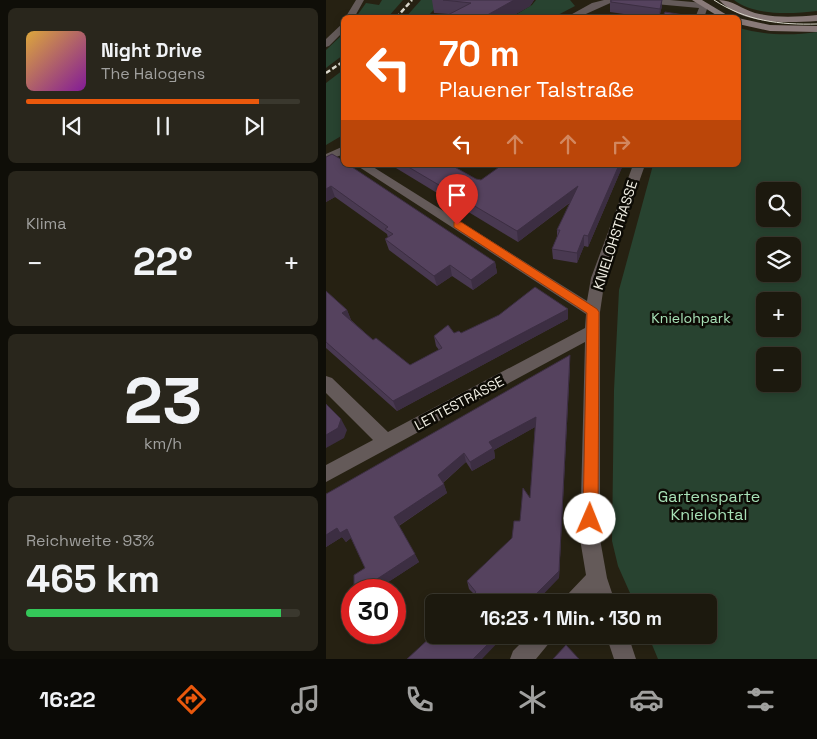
<!DOCTYPE html>
<html lang="de">
<meta charset="utf-8">
<style>
:root{--surface:#1c190e;--page:#29261c;--text:#f1f3f6;--muted:#a0a09e;--line:#3a382e;--accent:#ea580c}
body{margin:0;font-family:"Space Grotesk",sans-serif;background:var(--page);color:var(--text);height:100vh;display:flex;flex-direction:column;font-size:19px;white-space:nowrap}
*{box-sizing:border-box;margin:0}
p{font-size:16px;color:var(--muted)}
.icon{flex:none;width:28px;height:28px;fill:none;stroke:currentColor;stroke-width:2;stroke-linecap:round;stroke-linejoin:round}
.map{position:relative;flex:1;overflow:hidden}
.details{display:flex;flex-direction:column;gap:8px;padding:8px;background:#0f0e08;width:326px}
.details>*{flex:none}
.hud{position:absolute;left:15px;top:15px;width:400px;height:152px;border-radius:8px;box-shadow:0 2px 8px #0003,0 0 0 1px var(--line);background:#ea580c;color:#fff;overflow:hidden}
.tools{position:absolute;left:430px;top:182px;display:grid;gap:10px}
.tools a{display:grid;place-items:center;width:45px;height:45px;border-radius:8px;background:var(--surface);box-shadow:0 2px 8px #0003,0 0 0 1px var(--line);font-size:25px}
.speed{position:absolute;left:15px;top:579px;display:flex;gap:10px;font-size:25px;font-weight:700;text-align:center}
.speed>*{display:grid;place-content:center;width:65px;height:65px;border-radius:50%;background:var(--surface);box-shadow:0 2px 8px #0003,0 0 0 1px var(--line);line-height:1}
.speed .limit{border:8px solid #d22;background:#fff;color:#111}
.pin{position:absolute;display:grid;place-items:center;width:42px;height:42px;color:#fff;margin:-51px -21px;border-radius:50% 50% 50% 0;rotate:-45deg;box-shadow:0 0 5px #0007}
.pin .icon{rotate:45deg}
.me{position:absolute;width:55px;margin:-28px;rotate:1deg;stroke-linejoin:round;filter:drop-shadow(0 0 4px #0008)}
.turn{display:flex;align-items:center;gap:18px;height:105px;padding:0 15px;font-size:22px}
.turn .icon{width:65px;height:65px;stroke-width:2.5}
.turn b{display:block;font-size:35px;line-height:42px}
.lanes{display:flex;align-items:center;height:48px;padding:0 15px;background:#0003;justify-content:center;gap:25px;direction:ltr}
.lanes .off{opacity:.35}
.big{font-size:38px;font-weight:800;line-height:1.1}
.details .card{flex:1;display:flex;flex-direction:column;justify-content:center;gap:8px;min-width:0;padding:0 18px;border-radius:8px;background:var(--page)}
.details .dial{align-items:center;gap:0}
.dial b{font-size:65px;line-height:1}
.song{display:flex;align-items:center;gap:15px}
.cover{width:60px;height:60px;border-radius:8px;background:linear-gradient(135deg,hsl(40 70% 55%),hsl(290 70% 35%))}
.played{height:5px;border-radius:2px;background:linear-gradient(90deg,var(--accent) 85%,var(--line) 85%)}
.keys{display:flex;justify-content:space-around;direction:ltr}
.heat{display:flex;justify-content:space-between;align-items:center;font-size:28px;direction:ltr}
.charge{height:8px;border-radius:4px;background:linear-gradient(90deg,#34c759 93%,var(--line) 0)}
.trip{position:absolute;left:99px;top:594px;width:292px;height:50px;border-radius:8px;background:var(--surface);box-shadow:0 2px 8px #0003,0 0 0 1px var(--line);font-weight:800;line-height:50px;text-align:center}
.tabs{display:flex;height:80px;justify-content:space-around;align-items:center;background:#0b0a06;color:var(--muted)}
.tabs .icon{width:35px;height:35px}
.tabs .on{color:var(--accent)}
.tabs b{font-size:22px;color:var(--text)}
main{display:flex;flex:1;min-height:0}
.map>svg:first-child{display:block}
.green{fill:#284330;fill-rule:evenodd}
.lines{fill:none;stroke-linecap:round;stroke-linejoin:round}
.street{fill:#645a59;fill-rule:evenodd}
.secondary{fill:#897a79;fill-rule:evenodd}
.tram{stroke:#dad8cc;stroke-width:1}
.rail{stroke:#dad8cc;stroke-width:2.5;stroke-dasharray:5 2.5;stroke-linecap:butt}
.wall{fill:#493951}
.shaded-wall{fill:#3c2e42}
.building{fill:#55425e;stroke:#3c2e42}
.route{fill:#ea580c;stroke:#983908}
.labels{text-anchor:middle;stroke-width:5;stroke-linejoin:round;paint-order:stroke}
.street-label{font-size:14px;fill:#f0eee3;stroke:#0d0b05}
.park-label{font-size:14px;fill:#a8e1b7;stroke:#0d0b05}
.near-park-label{font-size:16px;fill:#a8e1b7;stroke:#0d0b05}
</style>
<main>
<section class="details">
<div class="card">
<div class="song"><i class="cover"></i><div><b>Night Drive</b><p>The Halogens</p></div></div>
<div class="played"></div>
<div class="keys"><svg class="icon" aria-label="previous" viewBox="0 0 24 24"><path d="M18 5L8 12l10 7zM5 5v14"/></svg><svg class="icon" aria-label="pause" viewBox="0 0 24 24"><path d="M8 5v14M16 5v14"/></svg><svg class="icon" aria-label="next" viewBox="0 0 24 24"><path d="M6 5l10 7-10 7zM19 5v14"/></svg></div>
</div>
<div class="card"><p>Klima</p>
<div class="heat"><a>−</a><b class="big">22°</b><a>+</a></div>
</div>
<div class="card dial"><b>23</b><p>km/h</p></div>
<div class="card"><p>Reichweite · 93%</p><b class="big">465 km</b><div class="charge"></div></div>
</section>
<div class="map">
<svg width="491" height="659" viewBox="0 0 491 659">
<rect width="100%" height="100%" fill="#262112"/>
<path class="green" d="M56,0H77L62,17H30L40,3L53,5Z
M95,0H117L101,17L79,18Z
M210,0H244L249,6L228,17H186L206,5Z
M408,0H491V11C465,14 429,16 408,0Z
M413,28C439,35 464,36 491,32V659H332L322,635H382V602H308L292,566L286,541L288,390L293,290L327,165H412ZM439,191H466V219H439ZM439,246H466V274H439ZM439,301H466V329H439ZM439,356H466V384H439Z
M17,34V55L0,68V50Z
M17,70V135L0,145V83Z"/>
<g class="lines">
<path class="street" d="M30,0H38L28,18H19Z
M278,0H291L251,18H239L266,3Z
M314,0H344L378,3L382,6L378,18H369L373,8L318,3Z
M18,22V31L3,46L0,47V39Z
M18,146V154L0,161V154Z
M30,165H44L261,301L265,278L307,165H319L279,278L274,312V539L281,578L289,602H269L267,597L262,602H238L241,595L260,575L254,539L259,342L0,482V465L47,440L0,393V376L6,378L62,432L259,328L260,314Z
M203,635H228L224,642L210,659H184L187,651Z
M280,635H302L310,659H288Z"/>
<path class="secondary" d="M366,0H376L406,18H395Z
M393,0C406,0 416,9 429,13C449,18 470,17 491,15V21C459,23 416,25 393,0Z
M412,18L444,25L491,26V32L444,31L412,24Z"/>
<path class="tram" d="M388,0C420,21 454,25 491,24"/>
<path class="rail" d="M70,18L86,0
M0,73L18,61"/>
</g>
<path class="wall" d="M106,0H208L204,6L183,18H116L123,14L108,13Z
M284,0L336,6L333,18H325L284,12Z
M0,157L169,262L171,273L147,290L126,276L111,286L63,250L59,239L62,238L61,234L9,197L0,202Z
M65,165H125L150,179L155,180L297,165L262,247L258,246L251,263L227,259L226,249L231,237V230L245,202L192,242Z
M0,291L21,310L25,320L47,340L84,365L113,350L110,346L108,336L128,333H135L242,309V319L71,411L0,348Z
M244,366L233,578L148,594L143,589L141,581L186,538L204,498L209,427L168,450L169,458L146,471L140,462L117,483L121,493L73,526L93,562L53,588L39,568L25,538L20,542L16,537L0,547V494Z"/>
<path class="shaded-wall" d="M188,0H208L204,6L183,18H156Z
M336,0V6L333,18L334,9Z
M293,165H297L262,247V236Z
M5,186L9,197L0,202V189Z
M252,186V196L192,242L191,231Z
M258,235V246L251,263V253Z
M169,262L171,273L147,290L145,280Z
M124,265L126,276L111,286L108,276Z
M242,309V319L71,411L67,401Z
M21,310L25,320L20,323L16,313Z
M244,355L233,578L210,602H202Z
M210,417L211,426L168,450L169,458L146,471L144,462L163,442Z
M15,419L21,430L18,438L0,448V435Z
M138,453L140,462L115,484L112,475Z
M118,484L121,493L72,526L68,517Z
M11,528L21,529L26,537L20,542L16,537L0,547V535Z
M89,554L93,562L53,588L54,590H41L48,581Z
M171,635H179L156,659H147Z"/>
<path class="building" d="M117,0H188L156,18H116L145,3Z
M285,0H336L334,9L285,2Z
M339,12L358,15L356,18H336Z
M6,154L18,161V165H23L169,262L145,280L124,265L108,276L59,239L67,234L59,229L62,227L5,186L0,189V157Z
M79,165H125L150,179L155,180L176,165H293L262,236L258,235L251,253L226,249L234,230H231L252,186L191,231Z
M209,287L242,309L67,401L0,342V291L21,310L16,313L47,340L50,338L84,365L116,348L108,336L122,325L128,333L133,331L135,333L173,315Z
M244,355L233,571L202,602H140L150,592L141,581L186,538L188,521H194L197,488L204,498L210,417L163,442L167,448L144,462L138,453L112,475L118,484L68,517L89,554L48,581L50,584L41,590H28V575L39,568L21,529L14,533L11,528L0,535V494Z
M0,404L15,419L12,428L0,435Z
M108,634V635H171L147,659H81Z
M240,645L253,659H227Z"/>
<path class="route" d="M128,222H135L271,309L273,312L272,519L270,524L264,526L259,524L257,519L261,313L128,227Z"/>
<g class="labels">
<g class="street-label">
<text transform="translate(289 235) rotate(-72)" y="5">KNIELOHSTRASSE</text>
<text transform="translate(133 403) rotate(-28)" y="5">LETTESTRASSE</text>
</g>
<g class="park-label">
<text x="365" y="323">Knielohpark</text>
</g>
<g class="near-park-label">
<text x="383" y="502">Gartensparte<tspan x="383" dy="18">Knielohtal</tspan></text>
</g>
</g>
</svg>
<div class="tools">
<a><svg class="icon" aria-label="search" viewBox="0 0 24 24"><circle cx="10" cy="10" r="6"/><path d="M15 15l6 6"/></svg></a>
<a><svg class="icon" aria-label="layers" viewBox="0 0 24 24"><path d="M12 4l9 5-9 5-9-5zM3 14l9 5 9-5"/></svg></a>
<a>+</a>
<a>−</a>
</div>
<div class="speed"><div class="limit">30</div></div>
<div class="pin" style="left:131px;top:225px;background:#d93025"><svg class="icon" aria-label="arrive" viewBox="0 0 24 24"><path d="M6 21V4h12l-3 4 3 4H6"/></svg></div>
<svg class="me" style="left:264px;top:519px" viewBox="-20 -20 40 40"><circle r="19" fill="#fff"/><path d="M0-13L10 11 0 6-10 11z" fill="#ea580c"/></svg>
<div class="trip">16:23 · 1 Min. · 130 m</div>
<div class="hud">
<div class="turn"><svg class="icon" aria-label="left" viewBox="0 0 24 24"><path d="M17 20v-9H6M10 6l-5 5 5 5"/></svg><div><b>70 m</b>Plauener Talstraße</div></div>
<div class="lanes"><svg class="icon" aria-label="left" viewBox="0 0 24 24"><path d="M17 20v-9H6M10 6l-5 5 5 5"/></svg><svg class="icon off" aria-label="ahead" viewBox="0 0 24 24"><path d="M12 20V5M6 11l6-6 6 6"/></svg><svg class="icon off" aria-label="ahead" viewBox="0 0 24 24"><path d="M12 20V5M6 11l6-6 6 6"/></svg><svg class="icon off" aria-label="right" viewBox="0 0 24 24"><path d="M7 20v-9h11M14 6l5 5-5 5"/></svg></div>
</div>
</div>
</main>
<nav class="tabs">
<b>16:22</b>
<svg class="icon on" aria-label="directions" viewBox="0 0 24 24"><path d="M12 3l9 9-9 9-9-9zM9 14v-3h6M13 9l2 2-2 2"/></svg>
<svg class="icon" aria-label="music" viewBox="0 0 24 24"><path d="M9 18V5l10-2v13"/><circle cx="6" cy="18" r="3"/><circle cx="16" cy="16" r="3"/></svg>
<svg class="icon" aria-label="phone" viewBox="0 0 24 24"><path d="M5 4h4l2 5-3 2q2 4 5 5l2-3 5 2v4C11 20 4 13 5 4z"/></svg>
<svg class="icon" aria-label="climate" viewBox="0 0 24 24"><path d="M12 3v18M4 7l16 10M4 17L20 7"/></svg>
<svg class="icon" aria-label="car" viewBox="0 0 24 24"><path d="M5 17H2v-5l4-1 3-4h7l3 4 3 1v5h-3M9 17h6M6 11h13"/><circle cx="7" cy="17" r="2"/><circle cx="17" cy="17" r="2"/></svg>
<svg class="icon" aria-label="filters" viewBox="0 0 24 24"><path d="M4 7h16M4 17h16"/><circle cx="9" cy="7" r="2"/><circle cx="15" cy="17" r="2"/></svg>
</nav>
